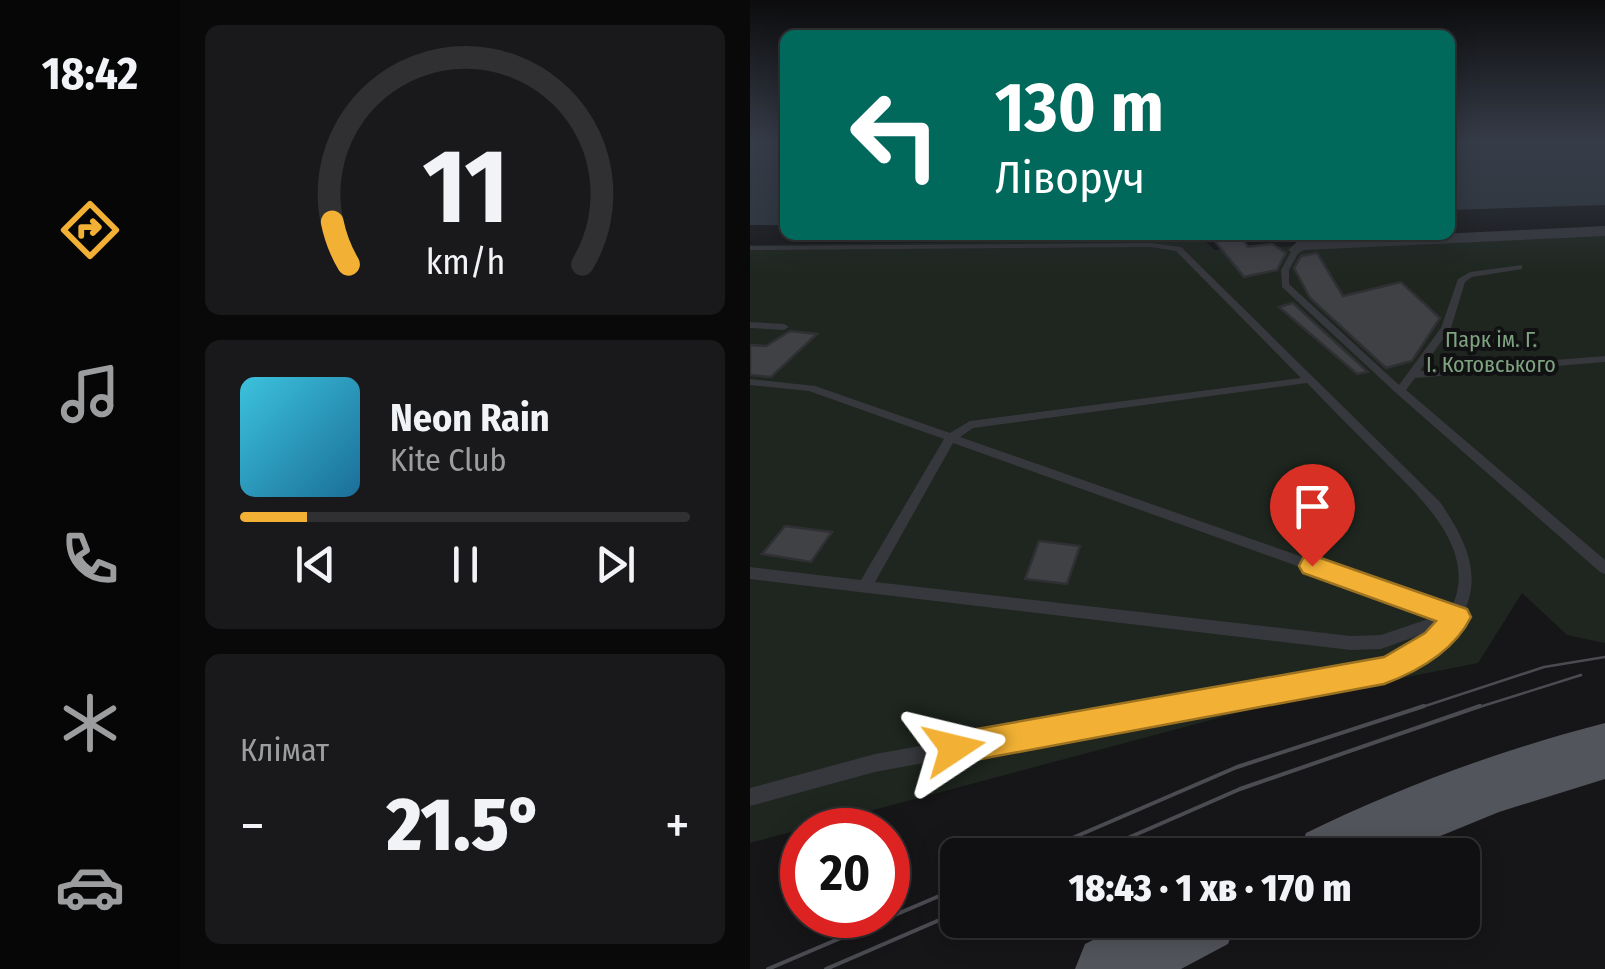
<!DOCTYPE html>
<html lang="uk">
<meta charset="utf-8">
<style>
:root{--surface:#101012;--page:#19191b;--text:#f1f3f6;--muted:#9c9d9f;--line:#303032;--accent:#f2b134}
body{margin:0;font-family:"Fira Sans Condensed",sans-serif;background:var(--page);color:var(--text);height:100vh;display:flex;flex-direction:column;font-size:38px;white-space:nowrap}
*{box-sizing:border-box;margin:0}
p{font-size:32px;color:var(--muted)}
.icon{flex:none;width:55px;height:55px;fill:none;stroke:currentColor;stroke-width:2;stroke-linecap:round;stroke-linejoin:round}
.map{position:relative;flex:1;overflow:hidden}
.sheet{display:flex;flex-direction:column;gap:25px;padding:25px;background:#09090a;width:570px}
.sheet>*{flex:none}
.banner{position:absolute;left:30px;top:30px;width:675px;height:210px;border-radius:15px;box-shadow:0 5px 25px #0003,0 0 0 2px var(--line);background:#00695c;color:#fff;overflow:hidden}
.speed{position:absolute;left:30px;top:808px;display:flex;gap:20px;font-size:50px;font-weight:700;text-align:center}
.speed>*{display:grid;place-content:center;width:130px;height:130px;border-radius:50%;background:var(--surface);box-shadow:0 5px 25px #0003,0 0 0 2px var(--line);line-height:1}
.speed .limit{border:15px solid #d22;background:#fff;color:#111}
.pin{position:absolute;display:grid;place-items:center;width:85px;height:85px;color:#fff;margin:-102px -42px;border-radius:50% 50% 50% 0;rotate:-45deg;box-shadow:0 0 10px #0007}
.pin .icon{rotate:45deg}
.me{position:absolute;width:110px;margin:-55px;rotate:80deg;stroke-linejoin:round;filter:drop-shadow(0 0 8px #0008)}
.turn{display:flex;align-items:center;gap:35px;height:210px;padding:0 50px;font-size:45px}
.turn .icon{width:130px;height:130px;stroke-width:2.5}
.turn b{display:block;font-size:70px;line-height:85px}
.big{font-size:75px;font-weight:800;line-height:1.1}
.sheet .widget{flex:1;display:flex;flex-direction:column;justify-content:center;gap:15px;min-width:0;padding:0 35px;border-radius:15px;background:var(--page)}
.sheet .dial{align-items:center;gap:0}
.dial svg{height:260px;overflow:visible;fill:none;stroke:var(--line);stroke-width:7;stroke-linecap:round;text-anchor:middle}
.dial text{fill:var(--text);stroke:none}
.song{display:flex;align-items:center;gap:30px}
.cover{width:120px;height:120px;border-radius:15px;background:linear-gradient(135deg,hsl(190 70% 55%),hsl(200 70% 35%))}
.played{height:10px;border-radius:5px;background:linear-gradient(90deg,var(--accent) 15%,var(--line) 15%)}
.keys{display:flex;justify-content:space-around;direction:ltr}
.heat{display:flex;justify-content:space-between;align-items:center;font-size:55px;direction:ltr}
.trip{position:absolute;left:190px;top:838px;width:540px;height:100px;border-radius:15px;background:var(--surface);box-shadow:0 5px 25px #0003,0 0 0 2px var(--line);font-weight:800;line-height:100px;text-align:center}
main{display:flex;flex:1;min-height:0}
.tabs{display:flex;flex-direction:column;width:180px;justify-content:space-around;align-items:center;background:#060607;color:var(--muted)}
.tabs .icon{width:70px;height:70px}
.tabs .on{color:var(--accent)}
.tabs b{font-size:45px;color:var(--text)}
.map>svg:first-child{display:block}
.green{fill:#1e261f}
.water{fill:#2c353c}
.building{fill:#404145;stroke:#303034;stroke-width:2.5}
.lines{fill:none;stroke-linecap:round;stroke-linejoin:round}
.lane{fill:#37383d;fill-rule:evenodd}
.street{fill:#37383d;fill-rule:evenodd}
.primary{fill:#53555c;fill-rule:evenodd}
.tram-far1{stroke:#4a4c52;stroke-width:2.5}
.tram{stroke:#4a4c52;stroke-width:4}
.route{fill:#f2b134;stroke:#9d7322;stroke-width:2.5}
.labels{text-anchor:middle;stroke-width:8;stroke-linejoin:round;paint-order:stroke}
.far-park-label{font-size:22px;fill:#7fa381;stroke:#111113}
</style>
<main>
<nav class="tabs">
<b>18:42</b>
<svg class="icon on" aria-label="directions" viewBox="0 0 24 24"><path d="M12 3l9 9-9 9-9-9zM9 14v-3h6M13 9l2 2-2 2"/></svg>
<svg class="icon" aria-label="music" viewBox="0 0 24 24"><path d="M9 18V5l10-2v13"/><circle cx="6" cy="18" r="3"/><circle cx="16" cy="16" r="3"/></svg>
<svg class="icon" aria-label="phone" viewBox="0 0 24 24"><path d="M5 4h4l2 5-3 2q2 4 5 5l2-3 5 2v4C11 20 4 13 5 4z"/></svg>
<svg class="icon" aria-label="climate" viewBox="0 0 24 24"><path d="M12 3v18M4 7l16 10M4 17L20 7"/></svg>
<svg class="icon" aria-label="car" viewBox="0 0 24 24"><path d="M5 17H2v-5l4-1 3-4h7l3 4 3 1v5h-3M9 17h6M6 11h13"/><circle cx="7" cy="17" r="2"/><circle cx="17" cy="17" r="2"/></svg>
</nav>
<section class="sheet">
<div class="widget dial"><svg viewBox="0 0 100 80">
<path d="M14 69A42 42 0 1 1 86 69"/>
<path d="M14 69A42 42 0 0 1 9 56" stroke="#f2b134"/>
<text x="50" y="56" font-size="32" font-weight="700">11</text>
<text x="50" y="72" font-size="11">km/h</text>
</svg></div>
<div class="widget">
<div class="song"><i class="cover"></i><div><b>Neon Rain</b><p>Kite Club</p></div></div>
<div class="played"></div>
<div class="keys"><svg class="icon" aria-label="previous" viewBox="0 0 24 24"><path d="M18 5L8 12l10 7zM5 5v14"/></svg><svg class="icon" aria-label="pause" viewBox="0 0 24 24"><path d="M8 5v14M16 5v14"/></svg><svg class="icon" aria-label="next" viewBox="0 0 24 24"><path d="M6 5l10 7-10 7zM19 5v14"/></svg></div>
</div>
<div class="widget"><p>Клімат</p>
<div class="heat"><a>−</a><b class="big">21.5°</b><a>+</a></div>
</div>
</section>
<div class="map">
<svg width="855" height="969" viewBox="0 0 855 969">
<rect width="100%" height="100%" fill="#161618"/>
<path class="green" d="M855,231V643L817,635L772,593L728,663L521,704L0,843V245L418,240L449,235L464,250Z"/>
<path class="water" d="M0,141H35V225H0Z
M700,141H855V205L700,210Z"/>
<path class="building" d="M460,235H489L498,247L522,244L536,253L527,270L494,277Z
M567,253L593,296L651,282L690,318L662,361L636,368L560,298L544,268L551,256Z
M543,303L618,372L607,374L529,307Z
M40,331L67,334L21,377L0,375V345L16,346Z
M35,526L82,532L61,562L12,554Z
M289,541L330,546L317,584L275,579Z"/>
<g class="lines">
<path class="lane" d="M401,243L431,247L690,502C713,536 734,573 713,614L715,617L712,622L709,623C692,649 664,665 635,677L125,772L0,806V788L125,754L633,663L657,651L684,630L631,649L601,650L0,579V567L111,580L194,439L59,391L0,385V379L65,386L200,433L220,421L551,378L426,251L401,247L0,250V246ZM557,383C581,408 605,432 629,456C666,494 731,548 701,609L210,437L223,428ZM203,443L687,616L631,635L601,636L125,582Z
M543,248L550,250L539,270V284L649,385L691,328L708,279L720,272L772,265V269L722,277L715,282L701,328L670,371L855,356V362L665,378L656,390L855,560V574L850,572L646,393L532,287L531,270Z
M0,322L34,324L39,327L34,330L0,328Z"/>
<path class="street" d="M855,226V236L554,250L546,255L538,250L548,241Z"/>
<path class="primary" d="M855,723V779L749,812L644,855H547L556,833C652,786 751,750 855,723Z
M383,920H487L478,944L431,969H325L335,944Z"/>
<path class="tram-far1" d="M666,709L794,667L855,657
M723,709L831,675"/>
<path class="tram" d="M283,855L487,767L674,706
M339,855L490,789L730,706
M18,969L208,888
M76,969L208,912"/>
</g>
<linearGradient id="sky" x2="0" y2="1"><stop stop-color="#0c0c0d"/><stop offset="0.51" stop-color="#363c48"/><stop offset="1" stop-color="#363c48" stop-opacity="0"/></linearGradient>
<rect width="855" height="277" fill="url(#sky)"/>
<path class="route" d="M562,555L717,609L721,617C704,651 669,671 634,684L204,764L192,760L188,748L192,737L204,733L634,657L675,633L686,621L553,573L549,566L553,558Z"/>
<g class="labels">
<g class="far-park-label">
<text x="741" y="347">Парк ім. Г.<tspan x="741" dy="25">І. Котовського</tspan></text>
</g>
</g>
</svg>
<div class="speed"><div class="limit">20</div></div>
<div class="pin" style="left:562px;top:566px;background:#d93025"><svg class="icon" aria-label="arrive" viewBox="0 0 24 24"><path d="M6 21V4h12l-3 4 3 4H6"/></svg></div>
<svg class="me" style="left:204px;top:748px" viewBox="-20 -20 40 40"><path d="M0-17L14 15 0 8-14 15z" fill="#f2b134" stroke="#fff" stroke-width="4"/></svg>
<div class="trip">18:43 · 1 хв · 170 m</div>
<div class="banner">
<div class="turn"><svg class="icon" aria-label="left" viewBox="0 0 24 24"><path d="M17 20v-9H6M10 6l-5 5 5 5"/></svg><div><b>130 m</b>Ліворуч</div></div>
</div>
</div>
</main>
